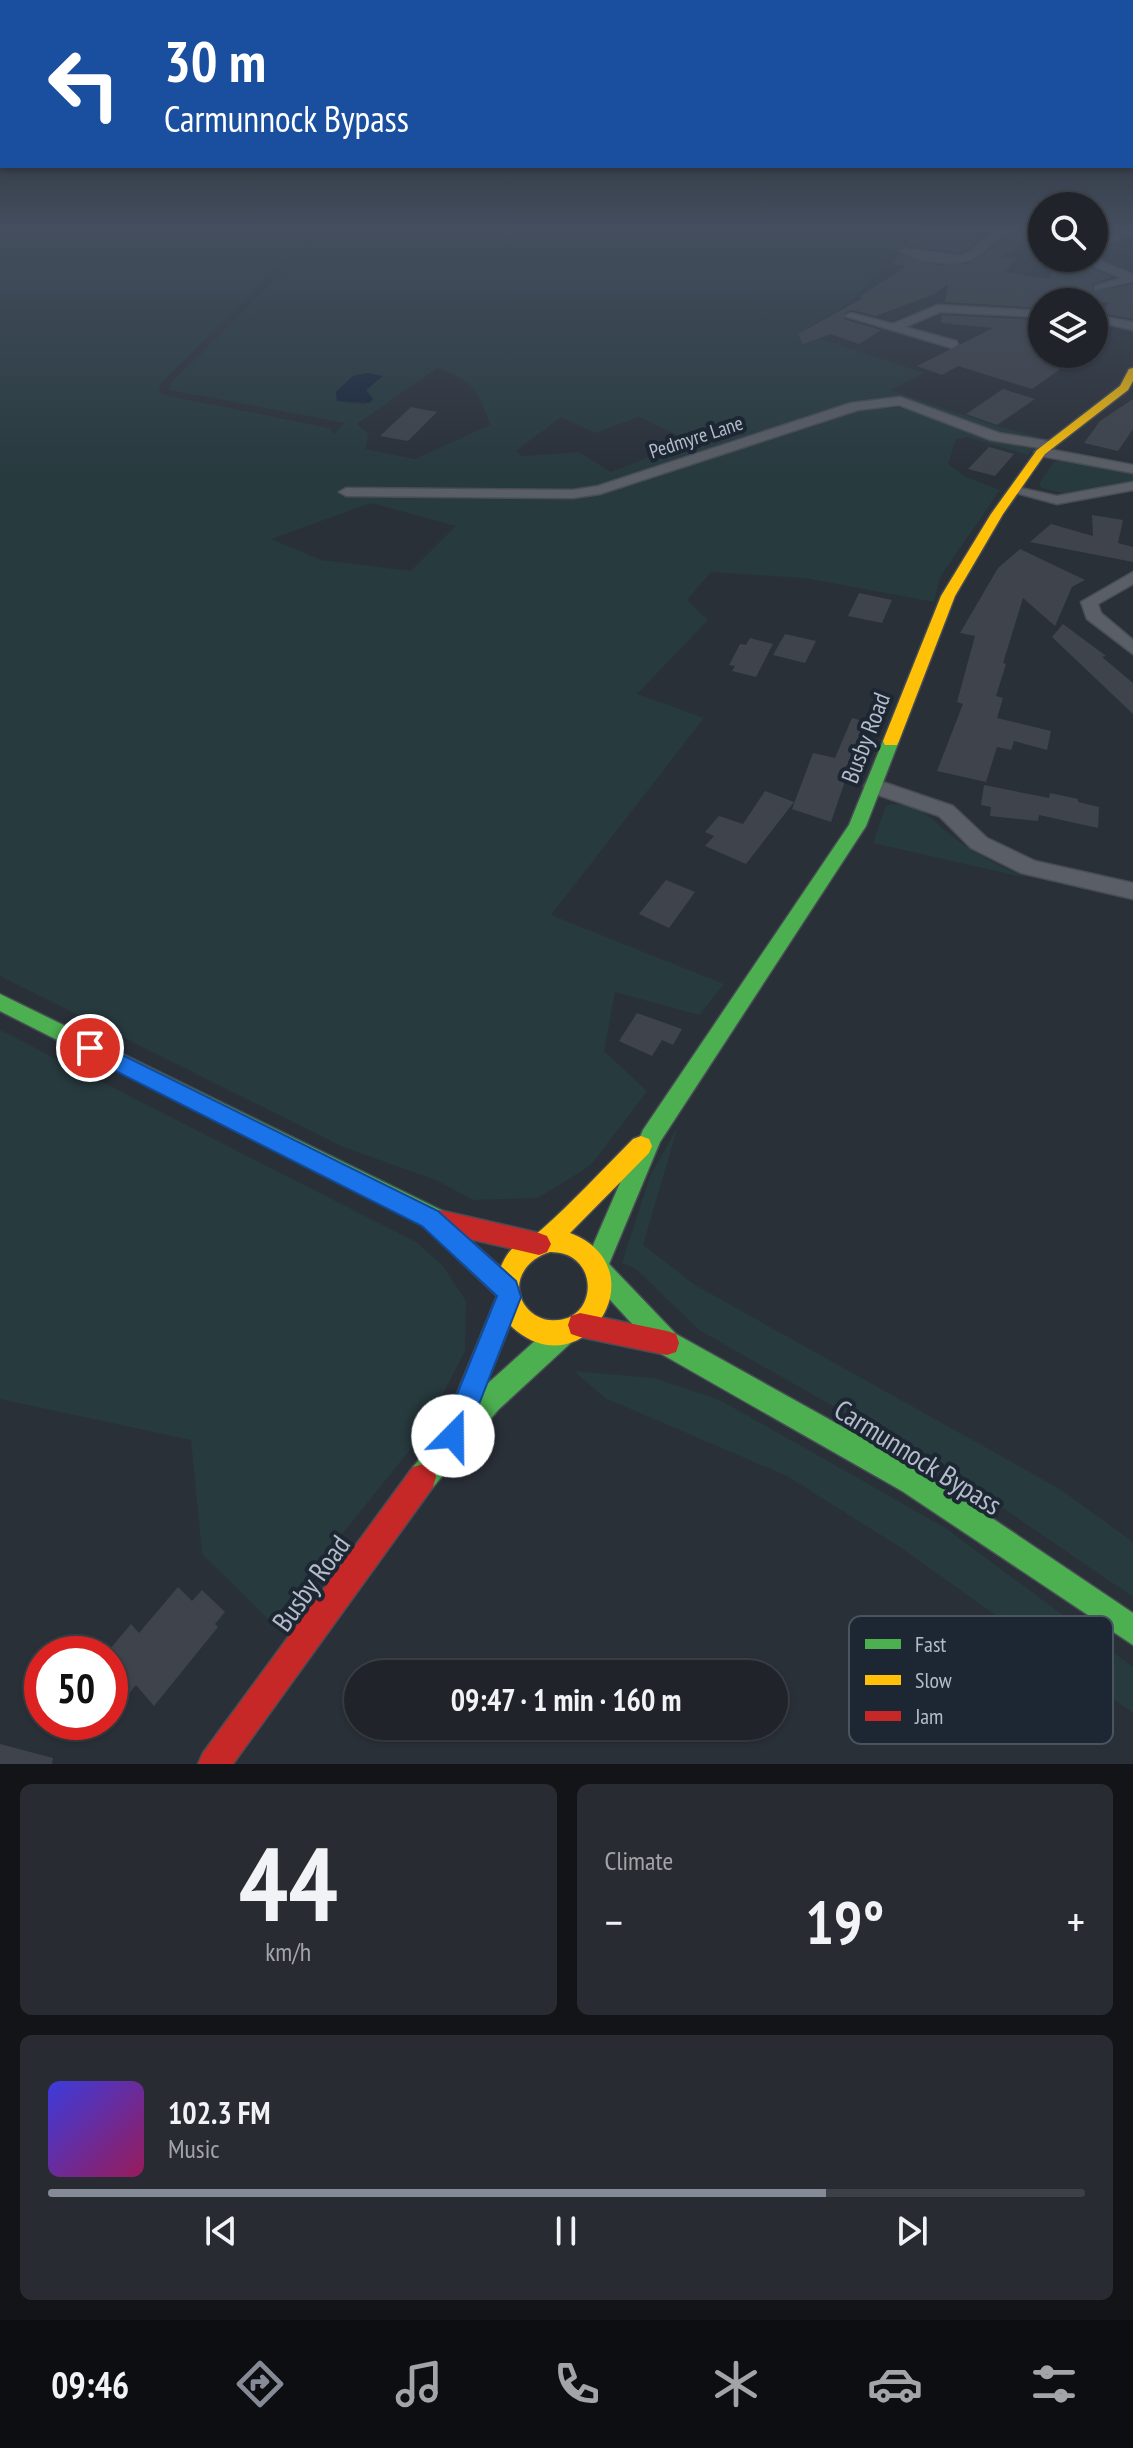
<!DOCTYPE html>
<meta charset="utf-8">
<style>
:root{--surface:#20242a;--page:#282c32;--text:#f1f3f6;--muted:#a2a4a8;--line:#3d4147;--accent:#848b96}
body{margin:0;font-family:"PT Sans Narrow",sans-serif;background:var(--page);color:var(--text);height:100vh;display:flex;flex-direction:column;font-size:30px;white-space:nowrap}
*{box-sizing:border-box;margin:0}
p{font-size:26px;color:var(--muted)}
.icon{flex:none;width:44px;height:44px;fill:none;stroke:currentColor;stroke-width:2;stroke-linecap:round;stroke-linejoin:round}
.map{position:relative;height:1764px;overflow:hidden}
.side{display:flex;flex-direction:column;gap:20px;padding:20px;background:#121417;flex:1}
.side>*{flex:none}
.top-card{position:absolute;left:0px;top:0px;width:1134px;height:168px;box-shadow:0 2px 6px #0004,0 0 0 2px var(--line);background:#1a4fa0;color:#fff;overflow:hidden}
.buttons{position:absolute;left:1028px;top:192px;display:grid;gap:16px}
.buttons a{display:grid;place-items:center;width:80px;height:80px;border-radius:50%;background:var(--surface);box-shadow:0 2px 6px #0004,0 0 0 2px var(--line);font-size:40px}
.speed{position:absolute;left:24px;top:1636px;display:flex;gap:16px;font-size:40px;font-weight:700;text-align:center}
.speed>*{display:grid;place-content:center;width:104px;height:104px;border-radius:50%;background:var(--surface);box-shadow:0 2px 6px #0004,0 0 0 2px var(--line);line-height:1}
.speed .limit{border:12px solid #d22;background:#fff;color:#111}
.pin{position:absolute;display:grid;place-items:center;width:68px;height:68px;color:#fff;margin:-34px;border:4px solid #fff;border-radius:50%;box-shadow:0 2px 8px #0007}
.me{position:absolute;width:88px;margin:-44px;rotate:22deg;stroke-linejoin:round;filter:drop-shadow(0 0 6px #0008)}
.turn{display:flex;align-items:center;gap:28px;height:168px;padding:0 32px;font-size:36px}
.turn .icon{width:104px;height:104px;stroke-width:2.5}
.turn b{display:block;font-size:56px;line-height:68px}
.big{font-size:60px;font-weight:800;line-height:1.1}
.side .widget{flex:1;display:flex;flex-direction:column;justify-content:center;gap:12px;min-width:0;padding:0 28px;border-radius:12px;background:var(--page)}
.side .dial{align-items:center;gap:0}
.dial b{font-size:104px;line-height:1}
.song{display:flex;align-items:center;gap:24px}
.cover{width:96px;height:96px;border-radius:12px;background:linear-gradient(135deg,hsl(240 70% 55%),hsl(330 70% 35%))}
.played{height:8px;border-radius:4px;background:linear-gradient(90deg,var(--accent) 75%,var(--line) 75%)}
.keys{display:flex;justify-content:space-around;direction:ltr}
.heat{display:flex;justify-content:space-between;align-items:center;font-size:44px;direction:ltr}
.side .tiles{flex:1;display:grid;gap:20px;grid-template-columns:1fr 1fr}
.widget:last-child{grid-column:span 2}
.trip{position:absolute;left:344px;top:1660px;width:444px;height:80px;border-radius:40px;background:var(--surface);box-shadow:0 2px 6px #0004,0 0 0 2px var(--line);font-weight:800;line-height:80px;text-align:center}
.dock{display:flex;height:128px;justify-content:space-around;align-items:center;background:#0d0e11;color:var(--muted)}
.dock .icon{width:56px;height:56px}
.dock .active{color:var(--accent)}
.dock b{font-size:36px;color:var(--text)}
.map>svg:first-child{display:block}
.green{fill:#273a3e;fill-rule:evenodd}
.water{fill:#19273c}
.building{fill:#3f444c}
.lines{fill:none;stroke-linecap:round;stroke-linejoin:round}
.street-casing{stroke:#484c55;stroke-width:3}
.fast-casing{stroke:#484c55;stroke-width:3}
.slow-casing{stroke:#484c55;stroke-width:3}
.jam-casing{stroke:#484c55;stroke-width:3}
.street{fill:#5a5e66;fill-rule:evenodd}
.fast{fill:#4caf50;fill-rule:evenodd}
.slow{fill:#ffc107;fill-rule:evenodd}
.jam{fill:#c62828;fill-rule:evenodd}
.route{fill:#1a73e8;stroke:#114b97;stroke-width:2}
.labels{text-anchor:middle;stroke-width:8;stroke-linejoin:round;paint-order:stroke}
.far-street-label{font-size:20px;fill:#b4bcc9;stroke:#1d2633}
.street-label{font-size:24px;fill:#b4bcc9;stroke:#1d2633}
.near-street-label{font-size:28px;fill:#b4bcc9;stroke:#1d2633}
.key{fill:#1d2633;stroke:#4a5360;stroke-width:2}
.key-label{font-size:22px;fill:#b4bcc9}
</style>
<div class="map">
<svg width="1133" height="1764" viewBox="0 0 1133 1764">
<rect width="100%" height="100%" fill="#2a3038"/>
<path class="green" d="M0,229H318L160,384L159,391L163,395L329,428L334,434L345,423L170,390L171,383L326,229H913L855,299L805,329L824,340L924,373L890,390L1000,427L1043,438L992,432L907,400L867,407L916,409L1036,446L1028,455L967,437L956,439L948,464L966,477L1000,490L940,577L934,602L805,578L711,572L687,600L708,620L637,694L704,718L551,915L724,984L699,1015L615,992L604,1051L647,1091L591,1165L538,1198L473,1200L436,1180L343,1147L0,976ZM437,368C475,382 477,389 490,425L415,459L365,449L369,434L357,424ZM353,376L382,377L366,390L365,405L337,401L336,392ZM561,417L595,433L639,417L690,441L611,472L579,452L522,456L516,451ZM371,503L456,526L411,571L321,560L271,539Z
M1060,460L1133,472V482L1067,494L1042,488L1039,484L1053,463Z
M891,804C927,804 934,825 960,842C981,857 1003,867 1027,878L873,843L886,806Z
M0,1030L416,1242L443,1266L466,1301L465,1351L422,1435L271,1622L202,1554L191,1440L0,1399Z
M678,1126L643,1245L695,1285L1060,1489L1133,1542V1597L959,1478L699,1330L636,1269L622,1263L650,1176Z
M574,1371L654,1378L720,1400L944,1527L1133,1667V1713L900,1547L787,1476L605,1398Z"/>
<path class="water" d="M367,373L383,376L366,390L373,399L370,403L337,401L336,392L353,376Z"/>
<path class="building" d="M919,229H989L969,248L959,253L907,245Z
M1012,229H1042V235L996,258H1015L1006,272L1050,279L1056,258H1088L1094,270L1112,277L1093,284V292L1133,284V319L1101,313L1110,302H1042V308L945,302L948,284L934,294L876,316L852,310L844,313V319L881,330L859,344L830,334L803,344L798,334L863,298L859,297L907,266L892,264L900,254L936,265L967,264L985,254Z
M942,315L1042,320V354H1082L1032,389L958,366L942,375L917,366L993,328L941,323Z
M1003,389L1035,399L997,425L966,414Z
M1133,399V429L1118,451L1084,443L1100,421Z
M411,407L437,412L408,441L380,436Z
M989,447L1014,454L995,476L968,469Z
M1092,515L1123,520L1118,543L1133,547V562L1030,542L1051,524L1093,536Z
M1020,549L1085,580L1072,587L1055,626L1023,598L1003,663L1006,664L996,696L1003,698L997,718L1051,731L1047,750L1014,741L1011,750L997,747L986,782L937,771L963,704L957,702L975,636L960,633L998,568Z
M859,593L892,600L882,623L848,616Z
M1063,624L1106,656L1102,657L1133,683V714L1052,637Z
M785,634L816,641L805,663L773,655Z
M750,638L773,644L756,677L732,671L735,666L729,665L740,644L746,645Z
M852,718L875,724L864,748L857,746L831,822L792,809L813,753L835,758Z
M984,785L1049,798L1050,793L1078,799V802L1099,807L1098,828L1039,815L1038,821L990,816L991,807L981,805Z
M765,791L794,802L746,864L705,846L714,836L705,832L719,816L743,824Z
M666,880L695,892L669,928L639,914Z
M637,1013L682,1029L673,1045L662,1040L652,1056L619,1041Z
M178,1587L192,1601L202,1590L225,1612L215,1624L218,1627L154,1706L136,1685L127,1696L110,1677V1649L131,1624L139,1633Z
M0,1744L53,1758L52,1764H0Z"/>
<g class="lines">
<defs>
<path id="street" d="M994,229H1009C997,237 987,251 974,258C955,268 917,262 900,251L905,248L959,256L971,251Z
M1126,229H1133V234L1094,249L1104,263L1133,274V281L1095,290V286L1122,278L1095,267L1091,258H1094V242Z
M938,305L1042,311V317L940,312L905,327L956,341L958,344L952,348L845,316L851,313L893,324Z
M1094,315L1133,322V330L1094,321Z
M900,397L999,433L1054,442V448L1048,449L1133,465V473L1036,455L1034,452L1040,448L991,440L899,405L858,410L600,494L573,498L346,496L339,492L346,488L573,490L598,486L851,403Z
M1133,482V490L1057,504L1009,491L1016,487L1057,496Z
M1133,572V584L1098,604L1101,613L1133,640V654L1087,619L1081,602Z
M874,779L953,806L987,838L1035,861L1133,883V899L1021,873L971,848L939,816L867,791L864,786L867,781Z"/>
<path id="fast" d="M891,736L899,741L866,826L660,1142L609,1264L676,1334L922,1471L1133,1613V1645L902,1491L658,1352L591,1279L584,1266L643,1130L849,825L883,741Z
M0,994L447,1213L450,1222L516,1281L521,1297L486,1385L556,1322L565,1319L574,1322L577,1331L574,1340L499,1409L433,1487L423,1490L413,1487L410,1477L413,1467L446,1427L445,1423L497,1296L421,1224L0,1011Z"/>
<path id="slow" d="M1133,368V381L1128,390L1045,454L1003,514L955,596L899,741L897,745H885L883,741L941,596L991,514L1037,450L1120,386L1129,369Z
M641,1136L649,1139L652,1146L649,1153L570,1233C659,1267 587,1385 518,1332C493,1314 491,1279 507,1255C516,1241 530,1240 541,1230C573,1202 603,1169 633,1139ZM550,1252C602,1251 599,1326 549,1320C539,1319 530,1313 524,1304C510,1281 528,1258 550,1252Z"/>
<path id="jam" d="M439,1210L539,1233L547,1236L551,1244L547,1252L539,1255L439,1232L431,1229L427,1221L431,1213Z
M580,1313L667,1331L676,1334L679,1343L676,1352L667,1355L580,1337L571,1334L568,1325L571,1316Z
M423,1464L433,1467L436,1477L433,1487L233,1764H198L203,1753L413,1467Z"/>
</defs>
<use href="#street" class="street-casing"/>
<use href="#fast" class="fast-casing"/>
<use href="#slow" class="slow-casing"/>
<use href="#jam" class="jam-casing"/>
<use href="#street" class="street"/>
<use href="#fast" class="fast"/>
<use href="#slow" class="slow"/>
<use href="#jam" class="jam"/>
</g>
<linearGradient id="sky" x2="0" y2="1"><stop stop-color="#171a1f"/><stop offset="0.48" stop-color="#444e5e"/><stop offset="1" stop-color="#444e5e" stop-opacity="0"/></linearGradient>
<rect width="1133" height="476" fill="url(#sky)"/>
<path class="route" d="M90,1039L438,1211L516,1281L521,1297L463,1445L453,1449L444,1445L440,1436L497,1296L422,1226L82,1054L79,1048Z"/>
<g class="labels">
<g class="far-street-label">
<text transform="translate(696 437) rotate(-18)" y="7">Pedmyre Lane</text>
</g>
<g class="street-label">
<text transform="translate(866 738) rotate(-69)" y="8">Busby Road</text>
</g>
<g class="near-street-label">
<text transform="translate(918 1457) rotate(32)" y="10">Carmunnock Bypass</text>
<text transform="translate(311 1583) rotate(-54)" y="10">Busby Road</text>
</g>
</g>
<rect x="849" y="1616" width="264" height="128" rx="12" class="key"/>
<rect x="865" y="1639" width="36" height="10" fill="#4caf50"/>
<rect x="865" y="1675" width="36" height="10" fill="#ffc107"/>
<rect x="865" y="1711" width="36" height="10" fill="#c62828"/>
<g class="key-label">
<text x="915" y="1652">Fast</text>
<text x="915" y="1688">Slow</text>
<text x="915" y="1724">Jam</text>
</g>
</svg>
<div class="buttons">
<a><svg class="icon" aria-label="search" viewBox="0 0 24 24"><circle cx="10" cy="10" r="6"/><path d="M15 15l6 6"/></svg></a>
<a><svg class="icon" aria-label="layers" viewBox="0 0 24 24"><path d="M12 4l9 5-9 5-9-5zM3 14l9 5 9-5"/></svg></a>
</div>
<div class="speed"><div class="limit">50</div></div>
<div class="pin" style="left:90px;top:1048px;background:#d93025"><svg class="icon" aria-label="arrive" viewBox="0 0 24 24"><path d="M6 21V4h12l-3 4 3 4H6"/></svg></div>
<svg class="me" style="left:453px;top:1436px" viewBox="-20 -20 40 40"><circle r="19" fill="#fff"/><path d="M0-13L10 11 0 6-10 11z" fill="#1a73e8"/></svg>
<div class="trip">09:47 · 1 min · 160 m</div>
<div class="top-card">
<div class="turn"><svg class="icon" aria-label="left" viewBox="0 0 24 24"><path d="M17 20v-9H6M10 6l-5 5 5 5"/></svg><div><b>30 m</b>Carmunnock Bypass</div></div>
</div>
</div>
<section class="side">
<div class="tiles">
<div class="widget dial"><b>44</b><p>km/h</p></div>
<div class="widget"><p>Climate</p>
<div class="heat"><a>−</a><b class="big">19°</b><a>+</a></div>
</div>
<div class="widget">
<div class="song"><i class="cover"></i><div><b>102.3 FM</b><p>Music</p></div></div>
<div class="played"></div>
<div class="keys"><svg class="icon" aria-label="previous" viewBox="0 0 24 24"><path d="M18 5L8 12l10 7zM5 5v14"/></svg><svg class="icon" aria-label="pause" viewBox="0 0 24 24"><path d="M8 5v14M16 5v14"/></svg><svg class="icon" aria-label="next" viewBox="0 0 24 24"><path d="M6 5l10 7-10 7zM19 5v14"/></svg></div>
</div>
</div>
</section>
<nav class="dock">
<b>09:46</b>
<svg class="icon active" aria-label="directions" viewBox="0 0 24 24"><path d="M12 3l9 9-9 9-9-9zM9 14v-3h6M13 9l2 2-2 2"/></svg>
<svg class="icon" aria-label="music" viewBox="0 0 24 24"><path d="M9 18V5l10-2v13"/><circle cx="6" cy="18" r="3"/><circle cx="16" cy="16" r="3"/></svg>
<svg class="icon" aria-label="phone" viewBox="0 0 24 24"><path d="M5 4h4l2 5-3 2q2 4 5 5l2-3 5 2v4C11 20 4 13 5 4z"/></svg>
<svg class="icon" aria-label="climate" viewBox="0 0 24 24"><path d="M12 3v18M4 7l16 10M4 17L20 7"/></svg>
<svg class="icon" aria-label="car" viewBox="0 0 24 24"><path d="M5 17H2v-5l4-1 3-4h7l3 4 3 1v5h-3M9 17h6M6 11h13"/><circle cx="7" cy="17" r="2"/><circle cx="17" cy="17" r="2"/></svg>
<svg class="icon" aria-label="filters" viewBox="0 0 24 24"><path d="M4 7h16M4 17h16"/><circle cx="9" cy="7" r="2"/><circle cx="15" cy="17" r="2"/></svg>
</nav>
